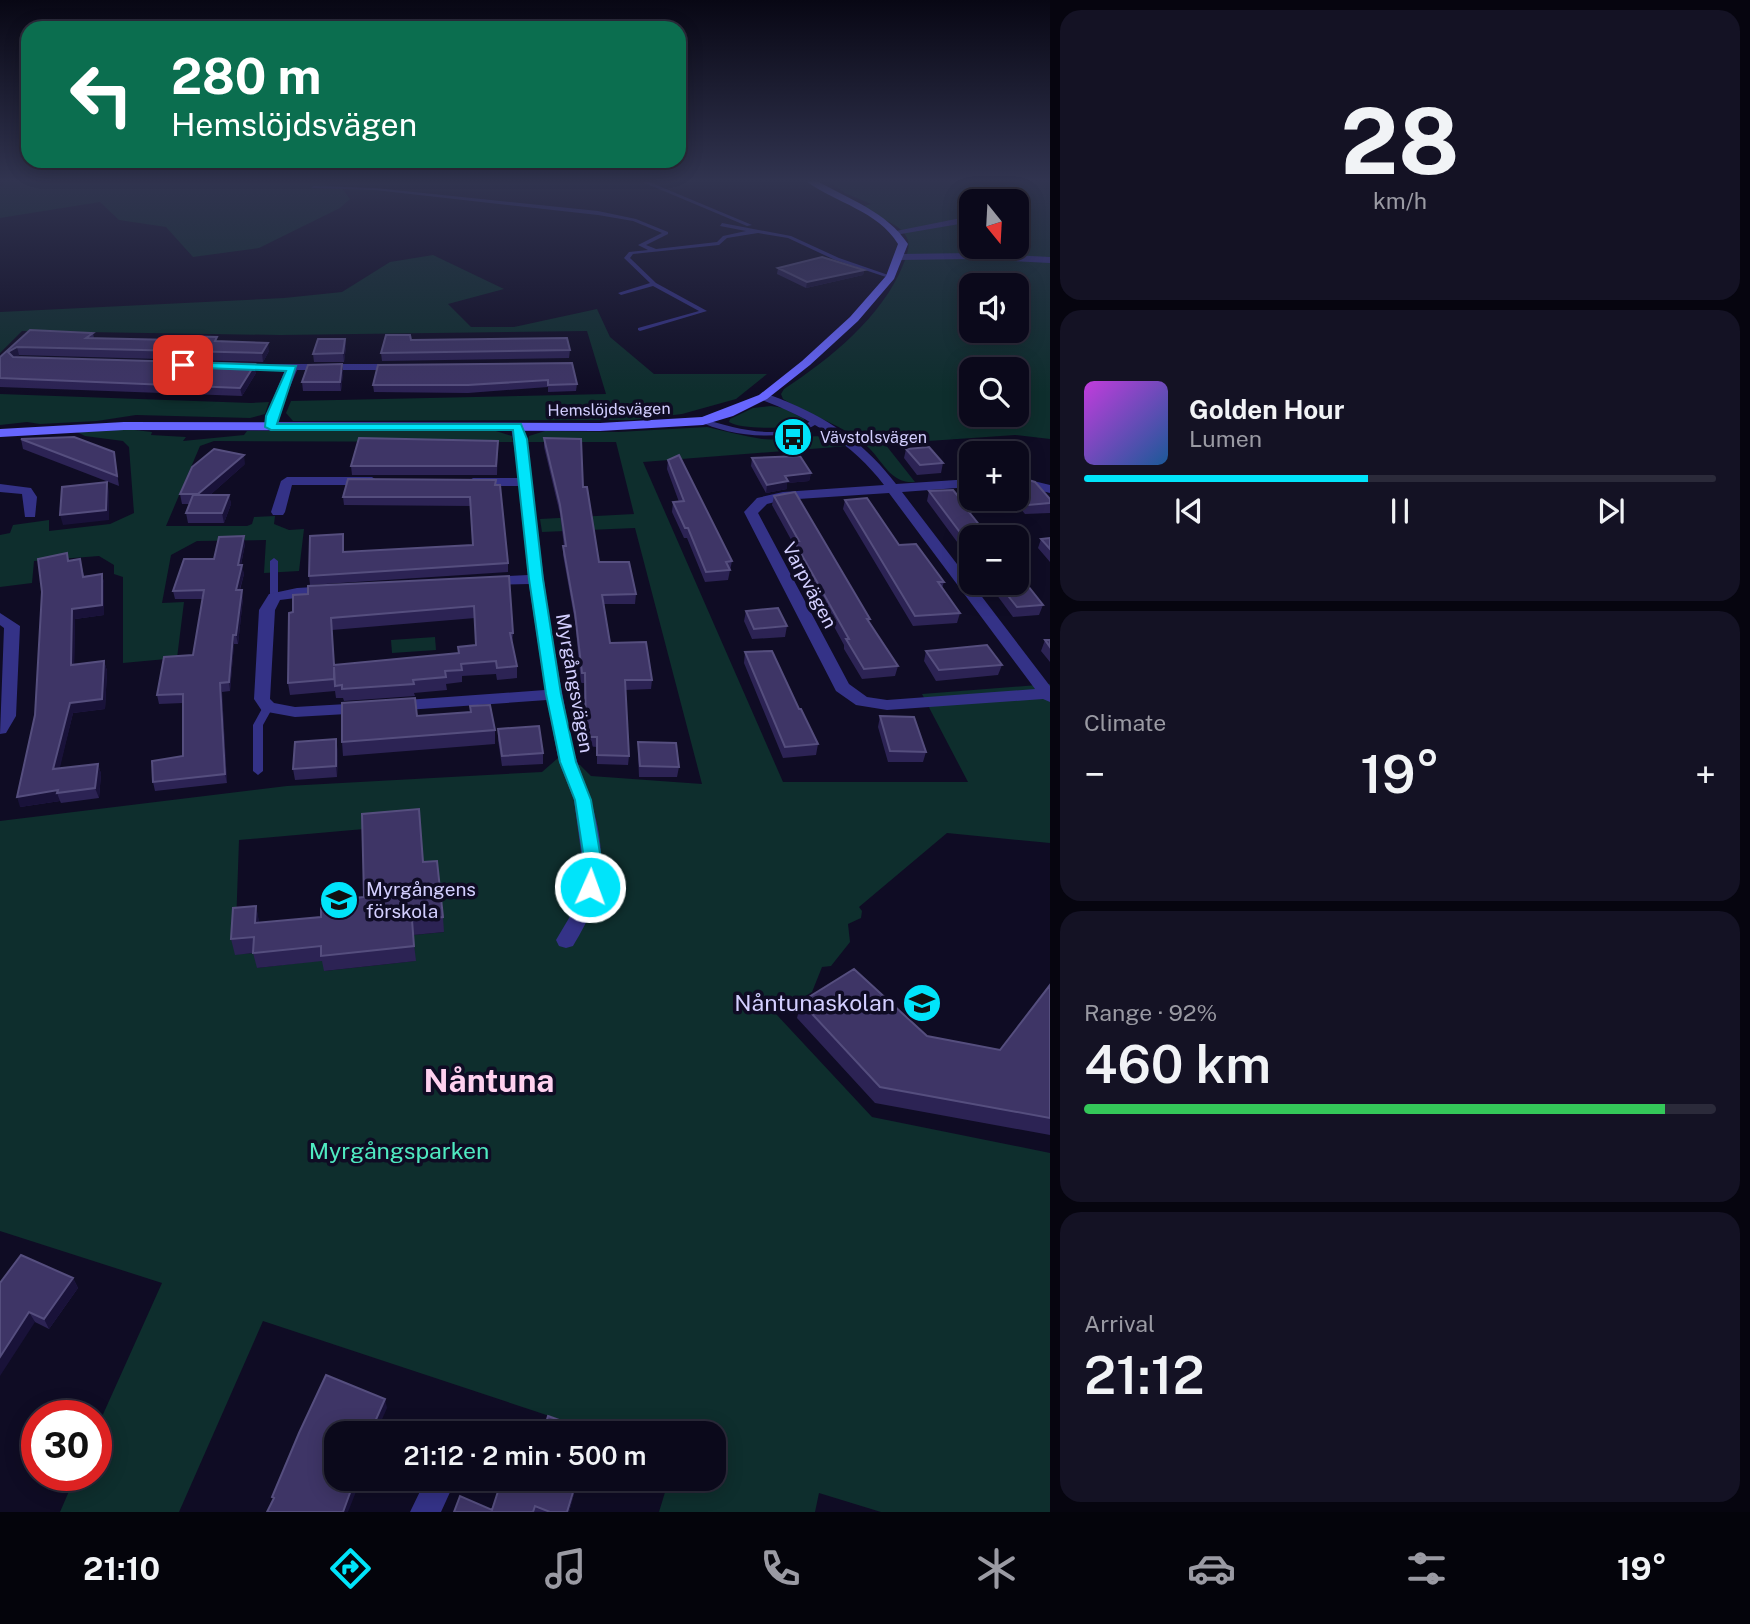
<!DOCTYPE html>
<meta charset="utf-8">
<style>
:root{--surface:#0b091b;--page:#141224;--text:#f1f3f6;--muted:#9a9aa3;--line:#2b2a3a;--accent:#00e4fa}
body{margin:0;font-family:"Public Sans",sans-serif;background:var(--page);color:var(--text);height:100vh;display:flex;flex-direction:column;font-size:26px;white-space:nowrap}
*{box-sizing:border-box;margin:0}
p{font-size:23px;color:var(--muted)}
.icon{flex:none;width:38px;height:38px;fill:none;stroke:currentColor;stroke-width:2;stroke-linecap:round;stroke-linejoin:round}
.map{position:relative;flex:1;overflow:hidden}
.drawer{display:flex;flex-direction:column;gap:10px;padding:10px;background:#06050f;width:700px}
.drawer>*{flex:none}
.hud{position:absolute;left:21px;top:21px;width:665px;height:147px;border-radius:21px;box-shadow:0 4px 18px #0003,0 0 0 2px var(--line);background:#0b6e4f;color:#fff;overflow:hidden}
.needle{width:46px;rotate:162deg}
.buttons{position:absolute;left:959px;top:189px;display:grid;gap:14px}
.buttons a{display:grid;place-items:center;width:70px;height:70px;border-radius:14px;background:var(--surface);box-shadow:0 4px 18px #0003,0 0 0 2px var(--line);font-size:35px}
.speed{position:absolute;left:21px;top:1400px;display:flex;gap:14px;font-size:35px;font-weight:700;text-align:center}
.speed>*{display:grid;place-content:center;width:91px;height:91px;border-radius:50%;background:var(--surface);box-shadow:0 4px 18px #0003,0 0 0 2px var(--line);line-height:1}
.speed .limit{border:10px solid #d22;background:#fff;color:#111}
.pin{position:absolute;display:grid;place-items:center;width:60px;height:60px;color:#fff;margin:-30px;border-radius:14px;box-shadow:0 4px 10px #0006}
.me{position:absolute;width:77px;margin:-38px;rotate:2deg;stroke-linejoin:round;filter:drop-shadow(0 0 5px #0008)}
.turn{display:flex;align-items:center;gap:24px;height:147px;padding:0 35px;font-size:32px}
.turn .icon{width:91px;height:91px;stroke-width:2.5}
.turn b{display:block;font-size:49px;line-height:60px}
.big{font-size:52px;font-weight:600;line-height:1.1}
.drawer .widget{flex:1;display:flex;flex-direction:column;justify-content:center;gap:10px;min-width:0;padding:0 24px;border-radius:21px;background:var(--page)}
.drawer .dial{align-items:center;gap:0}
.dial b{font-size:91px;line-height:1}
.song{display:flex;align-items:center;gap:21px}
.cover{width:84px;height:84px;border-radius:10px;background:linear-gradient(135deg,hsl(290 70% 55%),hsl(210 70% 35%))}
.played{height:7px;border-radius:4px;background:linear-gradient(90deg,var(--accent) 45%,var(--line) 45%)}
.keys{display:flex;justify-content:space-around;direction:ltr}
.heat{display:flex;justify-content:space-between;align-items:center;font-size:38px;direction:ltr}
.charge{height:10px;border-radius:5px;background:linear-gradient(90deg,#34c759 92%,var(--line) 0)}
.trip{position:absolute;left:324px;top:1421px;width:402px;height:70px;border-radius:21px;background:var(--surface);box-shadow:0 4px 18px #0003,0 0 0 2px var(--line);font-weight:600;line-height:70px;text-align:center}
.dock{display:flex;height:112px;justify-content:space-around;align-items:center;background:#04040b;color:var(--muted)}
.dock .icon{width:49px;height:49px}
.dock .on{color:var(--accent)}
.dock b{font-size:32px;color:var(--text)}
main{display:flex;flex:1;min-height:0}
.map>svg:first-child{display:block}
.green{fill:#0e2e2d;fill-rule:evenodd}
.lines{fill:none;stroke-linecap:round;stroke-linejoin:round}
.lane{fill:#343287;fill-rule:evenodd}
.street{fill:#343287;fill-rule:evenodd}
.secondary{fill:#6766ff;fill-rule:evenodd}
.wall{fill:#2c2354;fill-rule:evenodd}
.shaded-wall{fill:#191239}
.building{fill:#3e3566;stroke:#554e7e;stroke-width:2;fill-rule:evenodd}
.route{fill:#00e4fa;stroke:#0094a2;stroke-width:2}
.labels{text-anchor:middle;stroke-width:7;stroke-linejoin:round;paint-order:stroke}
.far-street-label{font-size:16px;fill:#d3cfff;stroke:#0f0c24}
.far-poi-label{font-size:16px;fill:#d3cfff;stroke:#0f0c24;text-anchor:start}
.street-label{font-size:19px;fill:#d3cfff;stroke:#0f0c24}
.poi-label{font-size:19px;fill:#d3cfff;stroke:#0f0c24;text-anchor:start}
.near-poi-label{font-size:23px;fill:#d3cfff;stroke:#0f0c24;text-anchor:end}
.near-park-label{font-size:23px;fill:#4feac1;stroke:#0f0c24}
.near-district-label{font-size:32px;font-weight:bold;fill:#ffd1ef;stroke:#0f0c24}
</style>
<main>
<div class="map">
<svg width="1050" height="1512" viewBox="0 0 1050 1512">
<rect width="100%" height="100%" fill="#0f0c24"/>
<path class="green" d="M5,181H334L324,182L323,185L341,187L350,199L340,208L259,248L193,257L166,227L119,220L100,202L0,218V187Z
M828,181H1050V439L1015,435L885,444L915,482C891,484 884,463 869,448C844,424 811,417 783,399L781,394L784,389C830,359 882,317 903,265C906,257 911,247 907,238C900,222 875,219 864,206L871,204L845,193ZM971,201H1017V247H971ZM971,285H1017V331H971ZM971,369H1017V415H971Z
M433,255L504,289L448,304L471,327H514L597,309L610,337L654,374H767L736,399L682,414L633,420L293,421L286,413L291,401L606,394L587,331L280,335L22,331L0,353V312L284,298L342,292L390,262Z
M0,394L251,403L269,402L265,414L250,418L136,415L97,421L40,424L27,422L0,425Z
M771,406L784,408L804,419L805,423C792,429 742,430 729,422L730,419L753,408Z
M707,427C725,431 744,436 762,439C791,442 824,427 849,446L643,462L783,782H968L922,694L1050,684V843L947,833L859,907L862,911L861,918L848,924L850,942L831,966L822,967L812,992L776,1014L872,1117L1050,1153V1512H881L819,1493L815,1512H659L669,1479H714V1433H601L263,1321L179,1512H60L76,1475H96V1430L162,1283L0,1231V821L287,786L542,772L558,758L580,765L591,776L702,784L635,528L542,532L540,519L634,514L616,442H528L529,436L545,431L618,432ZM364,829L444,932L413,935L415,961L324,971V960L257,968V953L235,954L239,840Z
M126,429L152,432L151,435L186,437L183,441L244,435L247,431H496L512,436L513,442L214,441L200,446L166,526H247L252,524L254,517L275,516L274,524L289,530L304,529L299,571L264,573L266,540L197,541L171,555L162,603L184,602L177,658L123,663V577L114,574V565L99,556L34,561L32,583L0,587V535L10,533L13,525L49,520V531L110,524L134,513L129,447L123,441L85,436L75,431Z
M435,637L436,650L392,653L391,640Z"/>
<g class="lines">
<path class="lane" d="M640,181H647L752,225L747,226Z
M313,186L375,188L598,211L636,219L668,232V234L646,245L656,249L717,242L723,236L746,231L720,226L722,223L791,236L839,258L894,277L889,278L835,260L788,238L758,233L727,238L719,245L633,254L630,258L656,283L707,311L640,331L638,330V328L699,311L653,286L621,295L618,293L650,283L624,258L629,252L648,250L638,245L662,233L633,221L598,215L375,190L311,188Z
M815,418L822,420C796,444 728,437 699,421L703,419C738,429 784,443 815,418Z
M274,558L278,561V597L274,600L270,597V561Z
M268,704L273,707L263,725V771L258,775L253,771V725L264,705Z"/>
<path class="street" d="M971,216V222L895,235L891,232Z
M973,253L1050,257V263L973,259L899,260L894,257L899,254Z
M231,364H402L408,367L402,370H297L278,416L277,427L271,431L265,427L266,416L285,370L227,369L225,367Z
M759,395C769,393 780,399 790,403C833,421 868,447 896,484L971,479V487L902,492L1050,686V702L1043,699L887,710L856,705L836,691L744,512L757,498L783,492L884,485C852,443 808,417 759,399ZM889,493L1035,689L887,700L867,697L849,684L758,513L767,504L783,500Z
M517,423L523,427L527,439C537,525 546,612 563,697C567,719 570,743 578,764C589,796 602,827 601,862C601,894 590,918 573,946L566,948L559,946L556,940L572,913L580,887L582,859L574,800L559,762L547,700L392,711L384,706L392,701L545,690L529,584L487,585L480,581L487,577L528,575L519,486H473L467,482L473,478H519L511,427Z
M287,477H372L378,481L372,485H292L285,512L283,515H273L271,512L281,481Z
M1017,477L1050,485V493L1017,485Z
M0,484L31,488L37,497L35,517H25L22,494L0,492Z
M330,586L337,590L335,593L280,600L275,610L270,699L274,703L295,707L364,703L372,708L364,713L295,717L262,711L254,699L259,610L269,594L297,588Z
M0,613L20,626L16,716L6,733L0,734L4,628L0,625Z
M426,1479H456L441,1512H410Z"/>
<path class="secondary" d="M806,181H817C849,199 887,212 908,244L894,279L858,321L810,365L767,399L733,416L703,425L600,431L124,430L0,437V429L124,422L600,423L702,417L759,395L802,361L850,317L886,276L898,244C878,211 836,203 806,181Z"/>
</g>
<path class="wall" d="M778,268L864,270L863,275L806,288L777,274Z
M30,330L93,333L94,338L217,341L269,351L263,362L19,355L16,357L256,373L242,396L0,387V357Z
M345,339L346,347L344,362H314L313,354Z
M411,340L570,350L569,358L382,361L381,353Z
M572,363L577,384L576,391L548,392V387L468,393L374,392L373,385Z
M342,364L343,373L341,391H303L302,382Z
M544,438L583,487L599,562L636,594L635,604H604L610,643L652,680L651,689L625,690L629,756L628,765L597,764V747L585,746L584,683H581L575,622L563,555V546H564L560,514L544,447Z
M21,439L114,452L119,486L23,449Z
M498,441L497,475H352L351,466Z
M976,442L1009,453H975L973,451Z
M906,449L943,463L941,473L917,475L904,458Z
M752,458L811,473L809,481L787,483V489L766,493L751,466Z
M668,460L732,561L728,580L705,582L687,538H684L672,512L673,502H679L667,469Z
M1017,461L1018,477L1050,499V513L1025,514L1012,499H1017Z
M245,464L210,495H229L231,504L224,523H188L186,513L190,504H182L180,494Z
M495,485L508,563V572L310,585L309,576L343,534L344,552L473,545L471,506L344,505L343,497Z
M929,491L971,512V561L927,501Z
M774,496L870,619L869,622L898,666L895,676L862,679L844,649V645L793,551L794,545L772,505Z
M845,500L944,582L942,588L960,613L957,623L913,626L843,509Z
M1050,538V562L1038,548L1041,539Z
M245,544L241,565L244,574L240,590L243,598L238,644H234L230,691L222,692L227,783L155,791L153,782L183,756V703L159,704L157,695L193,655L203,599H175L173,591L214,559Z
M67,553L69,561L80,559L84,576L102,574L104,583V615L75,619L74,665L104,661L107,671L105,709L73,713L59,769L98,764L101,774L99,798L61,803L60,801L20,807L35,715L42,592Z
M509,576L513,633L512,645L517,666V678L497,680L496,674L462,676V682L446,684L447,690L414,693L415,696L344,701L343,698H336L335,691L290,695L288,683L293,612L308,594ZM475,618L476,645L458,647V653L334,665L332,630Z
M988,583H1017L1043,605L1039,615L1013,617Z
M746,611L787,626L785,637L752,639L744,621Z
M1045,640H1050V662L1041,651Z
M926,651L1002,665L998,675L936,681L924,661Z
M745,652L818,744L816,755L783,758L744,663Z
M470,706L495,730V744L343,756L342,742L417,716L471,712Z
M880,716L926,752L923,762H888L878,727Z
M498,729L543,753V764L502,766L498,740Z
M638,742L679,767L677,777H639L638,753Z
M338,750L337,777L295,780L293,769Z
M423,862L443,917L444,932L413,935L416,961L324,971L322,961L257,968L253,953L235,955L231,939L256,906L259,923L321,917L364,897Z
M1050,985V1135L875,1103L797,1018L801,1002L927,1036L1000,1050Z
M73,1278L78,1288L49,1329L35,1322L0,1283Z
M502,1479H578L569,1512H454L492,1510Z"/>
<path class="shaded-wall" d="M864,270L863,275L806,288L807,282Z
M345,339L346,347L344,362L343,353Z
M268,343L269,351L263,362L262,353Z
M17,347L19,355L10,361L8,352Z
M255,364L256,373L242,396L240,388Z
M342,364L343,373L341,391L340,382Z
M244,455L245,464L200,504L198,494Z
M811,473L809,481L787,483V489L766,493L767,485L785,476Z
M107,482L109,491V520L63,525L60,515Z
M229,495L231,504L224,523L222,513Z
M244,536L245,544L239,574L238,565Z
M242,565L244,574L237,598L236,590Z
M102,574L104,583V615L75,619L74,675L71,665L72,609Z
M242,590L243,598L238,644L236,635Z
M233,635L234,644L230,691L229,682Z
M104,661L107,671L105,709L73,713L57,780L53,769L70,703Z
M220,683L222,692L227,783L225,774Z
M336,739L338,750L337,777L336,766Z
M98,764L101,774L99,798L95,788Z
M58,790L57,793L60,801L20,807L17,797Z
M256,906L259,921L258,938L255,923Z
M73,1278L78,1288L49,1329L44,1319Z
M29,1312L35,1322L0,1376V1357Z
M385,1399L387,1408L376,1433H370Z
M355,1479H361L348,1512H343Z
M577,1479H578L569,1512H567Z"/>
<path class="building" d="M822,257L864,270L807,282L778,268Z
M30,330L93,333L86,338L175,340L177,336L217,337L215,341L268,343L262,353L17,347L8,352L13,357L255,364L240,388L0,378V357Z
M386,335H410L411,340L567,338L570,350L381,353Z
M318,339H345L343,353L313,354Z
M572,363L577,384L548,385V380L468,385H373L378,365Z
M342,364L340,382H302L308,365Z
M74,437L114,452L117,476L21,439Z
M359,438L498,441L496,466H351Z
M544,438L581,439L583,487H587L599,562H629L636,594L602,595L610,643L646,642L652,680H625L629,756L597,755V737H586L585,673H582L575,613L563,546H566L560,505Z
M998,441L1009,453H985L976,442Z
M929,447L943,463L920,465L906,449Z
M214,449L244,455L198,494H180L192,467Z
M679,455L732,561L726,562L730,570L706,572L688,528H685L673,502L684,501L668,460Z
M800,456L811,473L785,476L788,481L767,485L752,458Z
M1017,461L1020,465L1017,468L1018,477L1035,482L1050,499V503L1028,505L1017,491Z
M348,479L496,480L495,485H500L508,563L309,576L310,536L343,534V552L473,545L470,497H343Z
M107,482L106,510L60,515L62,487Z
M953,490L971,512H969L989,537H971V547L929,491Z
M795,492L870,619H867L898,666L864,669L846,639H849L794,541H799L774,496Z
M193,495H229L222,513H186Z
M867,498L899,545L916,544L944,582H938L960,613L915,616L845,500Z
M244,536L238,565H242L236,590H242L236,635H233L229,682L220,683L225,774L153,782L152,761L183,756V694L157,695L164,657L193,655L204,590L173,591L184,559H214L219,537Z
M1050,538V549L1041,539Z
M67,553L68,561L80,559L83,577L102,574V605L72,609L71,665L104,661L102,699L70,703L53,769L98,764L95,788L57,793L58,790L17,797L35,715L42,592L38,559Z
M1017,572L1043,605L1017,607L998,583H1017Z
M509,576L513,633H510L517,666L497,668L496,661L461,664L462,670L445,671L446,677L413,680L414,684L342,689V685L335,686L334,667V679L288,683L289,613L293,612V595L308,594V586ZM474,606L476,645L458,647L459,653L334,665L331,618Z
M778,608L787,626L754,629L746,611Z
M1045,640H1050V647Z
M987,645L1002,665L939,670L926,651Z
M772,651L799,709H801L818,744L785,747L745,652Z
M415,698L417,716L471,712L470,706L490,705L495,730L342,742V703Z
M880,716L914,717L926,752L890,751Z
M539,726L543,753L502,756L498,729Z
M336,739V766L293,769L295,742Z
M638,742L676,743L679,767L640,766Z
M419,809L423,862L437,861L443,917L412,920L414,946L321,956V946L253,953L254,937L231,939L233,908L256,906L255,923L321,917V901L364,897L362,814Z
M854,969L927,1036L1000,1050L1050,985V1118L880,1087L801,1002Z
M21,1255L73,1278L44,1319L29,1312L0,1357V1283Z
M326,1375L385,1399L370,1433H336V1479H355L343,1512H267L274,1498L272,1497L299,1433Z
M548,1416L590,1431L589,1433H543Z
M502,1479H577L567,1512H550L535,1506L533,1512H454L460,1496L492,1510Z"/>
<linearGradient id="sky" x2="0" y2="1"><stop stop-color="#080714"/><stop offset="0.46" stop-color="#313450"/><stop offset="1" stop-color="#313450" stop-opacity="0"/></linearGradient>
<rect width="1050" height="393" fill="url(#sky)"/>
<path class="route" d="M183,362L296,366L277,424H521L527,439L543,579L561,694L576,762L591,800L601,859L596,892H584L581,887L584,859L575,800L560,762L546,694L529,579L513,430H271L265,427L266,416L286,371L179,367V363Z"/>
<defs>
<symbol id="bus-disc" viewBox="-11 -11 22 22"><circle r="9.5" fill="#00e4fa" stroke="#0f0c24"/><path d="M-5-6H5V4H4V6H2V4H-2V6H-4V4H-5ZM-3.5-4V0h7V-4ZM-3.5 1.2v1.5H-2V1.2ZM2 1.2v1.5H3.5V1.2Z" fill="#111"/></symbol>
<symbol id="school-disc" viewBox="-11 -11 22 22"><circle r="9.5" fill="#00e4fa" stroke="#0f0c24"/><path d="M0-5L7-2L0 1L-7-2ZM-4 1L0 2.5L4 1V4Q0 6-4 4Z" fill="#111"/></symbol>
</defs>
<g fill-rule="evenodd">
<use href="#bus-disc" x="771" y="415" width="44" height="44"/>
<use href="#school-disc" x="317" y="878" width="44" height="44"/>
<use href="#school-disc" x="900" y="981" width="44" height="44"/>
</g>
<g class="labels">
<g class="far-street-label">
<text transform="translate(609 409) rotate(-1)" y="6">Hemslöjdsvägen</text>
</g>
<g class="far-poi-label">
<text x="820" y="443">Vävstolsvägen</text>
</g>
<g class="street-label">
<text transform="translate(810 585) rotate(62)" y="7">Varpvägen</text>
<text transform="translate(575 683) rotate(80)" y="7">Myrgångsvägen</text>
</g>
<g class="poi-label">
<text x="366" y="896">Myrgångens<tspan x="366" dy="22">förskola</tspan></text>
</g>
<g class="near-poi-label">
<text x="895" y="1011">Nåntunaskolan</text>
</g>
<g class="near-park-label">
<text x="399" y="1159">Myrgångsparken</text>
</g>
<g class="near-district-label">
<text x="489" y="1092">Nåntuna</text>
</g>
</g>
</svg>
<div class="buttons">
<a><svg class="needle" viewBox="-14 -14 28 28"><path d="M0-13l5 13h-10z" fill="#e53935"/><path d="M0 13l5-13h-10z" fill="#9a9aa3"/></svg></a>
<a><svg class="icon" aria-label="sound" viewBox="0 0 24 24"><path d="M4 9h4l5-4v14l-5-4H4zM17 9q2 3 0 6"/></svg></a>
<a><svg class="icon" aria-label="search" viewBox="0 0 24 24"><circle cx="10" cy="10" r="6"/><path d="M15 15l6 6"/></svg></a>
<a>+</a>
<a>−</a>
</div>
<div class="speed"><div class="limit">30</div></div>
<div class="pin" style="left:183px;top:365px;background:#d93025"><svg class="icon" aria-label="arrive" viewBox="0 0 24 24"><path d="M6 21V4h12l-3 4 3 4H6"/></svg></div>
<svg class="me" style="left:590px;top:887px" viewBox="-20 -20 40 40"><circle r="17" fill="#00e4fa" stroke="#fff" stroke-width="3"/><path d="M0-11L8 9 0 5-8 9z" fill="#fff"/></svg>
<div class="trip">21:12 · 2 min · 500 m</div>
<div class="hud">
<div class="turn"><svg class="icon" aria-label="left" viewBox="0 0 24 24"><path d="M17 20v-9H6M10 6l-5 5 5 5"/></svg><div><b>280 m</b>Hemslöjdsvägen</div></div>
</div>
</div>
<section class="drawer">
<div class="widget dial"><b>28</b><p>km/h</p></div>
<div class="widget">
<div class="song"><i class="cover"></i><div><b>Golden Hour</b><p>Lumen</p></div></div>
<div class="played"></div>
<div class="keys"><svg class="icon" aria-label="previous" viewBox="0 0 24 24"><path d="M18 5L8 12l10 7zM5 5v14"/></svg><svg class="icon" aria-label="pause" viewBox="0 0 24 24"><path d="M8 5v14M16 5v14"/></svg><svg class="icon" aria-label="next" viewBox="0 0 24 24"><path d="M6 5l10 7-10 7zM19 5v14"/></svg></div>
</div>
<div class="widget"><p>Climate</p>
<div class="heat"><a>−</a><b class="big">19°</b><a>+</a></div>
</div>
<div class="widget"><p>Range · 92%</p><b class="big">460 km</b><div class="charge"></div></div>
<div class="widget"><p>Arrival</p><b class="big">21:12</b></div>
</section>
</main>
<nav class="dock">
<b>21:10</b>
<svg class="icon on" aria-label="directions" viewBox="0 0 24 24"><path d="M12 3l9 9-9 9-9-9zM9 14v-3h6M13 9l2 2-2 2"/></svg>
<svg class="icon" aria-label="music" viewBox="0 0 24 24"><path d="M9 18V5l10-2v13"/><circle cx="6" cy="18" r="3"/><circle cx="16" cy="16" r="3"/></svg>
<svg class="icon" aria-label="phone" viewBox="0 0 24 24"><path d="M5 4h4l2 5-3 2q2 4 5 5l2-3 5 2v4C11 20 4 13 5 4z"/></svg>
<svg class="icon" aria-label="climate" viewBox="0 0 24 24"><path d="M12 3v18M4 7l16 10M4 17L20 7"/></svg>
<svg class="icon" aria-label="car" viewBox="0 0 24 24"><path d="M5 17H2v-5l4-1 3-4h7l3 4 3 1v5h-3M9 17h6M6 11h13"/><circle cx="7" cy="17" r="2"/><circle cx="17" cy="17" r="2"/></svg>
<svg class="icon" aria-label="filters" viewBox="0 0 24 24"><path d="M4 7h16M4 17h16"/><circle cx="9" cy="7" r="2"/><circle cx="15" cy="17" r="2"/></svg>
<b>19°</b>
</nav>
